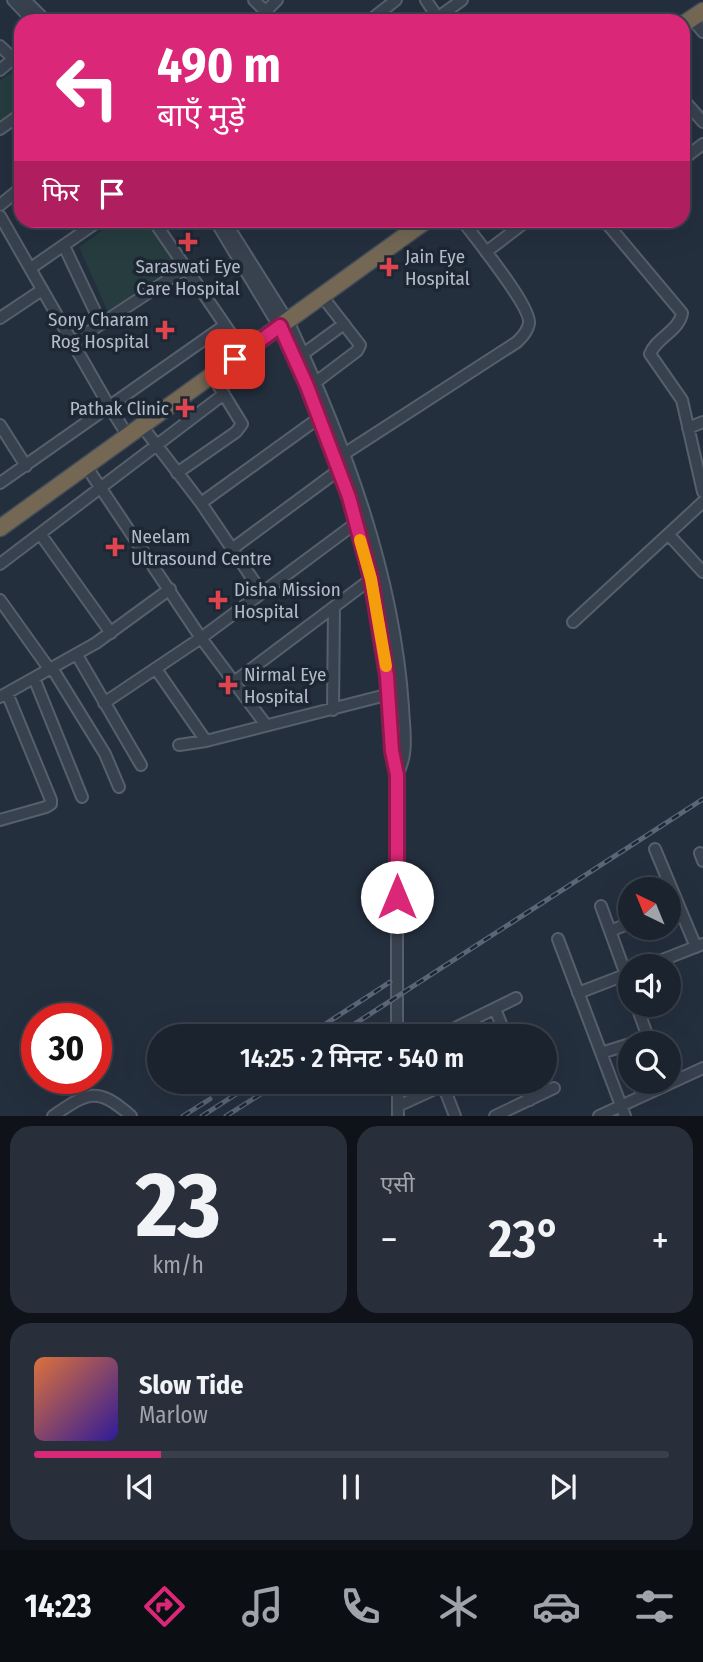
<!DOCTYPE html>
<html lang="hi">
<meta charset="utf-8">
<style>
:root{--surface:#1b232e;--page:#282f3a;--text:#f1f3f6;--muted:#a0a4aa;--line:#39404a;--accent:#db2777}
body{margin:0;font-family:"Fira Sans Condensed","Noto Sans Devanagari",sans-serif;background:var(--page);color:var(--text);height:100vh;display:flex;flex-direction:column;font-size:26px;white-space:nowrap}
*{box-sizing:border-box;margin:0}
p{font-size:23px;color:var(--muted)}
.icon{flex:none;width:38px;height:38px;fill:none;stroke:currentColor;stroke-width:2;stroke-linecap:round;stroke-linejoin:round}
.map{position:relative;height:1116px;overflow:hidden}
.drawer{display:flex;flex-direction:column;gap:10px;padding:10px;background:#0f1319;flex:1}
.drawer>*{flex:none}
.banner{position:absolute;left:14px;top:14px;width:676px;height:214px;border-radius:21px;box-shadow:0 7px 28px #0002,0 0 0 2px var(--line);background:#db2777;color:#fff;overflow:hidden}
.needle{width:46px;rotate:317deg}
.tools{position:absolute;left:618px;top:877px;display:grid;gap:14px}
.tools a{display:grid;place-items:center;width:63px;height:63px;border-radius:50%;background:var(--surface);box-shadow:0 7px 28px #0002,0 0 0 2px var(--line);font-size:35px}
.speed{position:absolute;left:21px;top:1003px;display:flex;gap:14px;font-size:35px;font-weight:700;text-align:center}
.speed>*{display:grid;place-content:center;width:91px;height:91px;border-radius:50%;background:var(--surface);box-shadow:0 7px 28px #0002,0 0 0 2px var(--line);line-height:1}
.speed .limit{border:10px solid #d22;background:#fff;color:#111}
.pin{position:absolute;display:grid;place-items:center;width:60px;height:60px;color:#fff;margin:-30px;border-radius:14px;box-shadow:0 4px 10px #0006}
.me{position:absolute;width:77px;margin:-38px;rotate:0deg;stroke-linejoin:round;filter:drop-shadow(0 0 5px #0008)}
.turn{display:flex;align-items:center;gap:24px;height:147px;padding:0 28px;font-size:32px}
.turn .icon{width:91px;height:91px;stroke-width:2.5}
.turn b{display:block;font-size:49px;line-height:60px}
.then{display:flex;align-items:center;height:66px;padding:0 28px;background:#0003;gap:14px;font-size:26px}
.big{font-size:52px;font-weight:600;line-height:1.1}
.drawer .card{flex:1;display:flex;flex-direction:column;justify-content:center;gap:10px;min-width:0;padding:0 24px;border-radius:21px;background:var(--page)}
.drawer .dial{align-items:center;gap:0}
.dial b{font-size:91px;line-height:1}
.song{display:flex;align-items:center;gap:21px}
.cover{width:84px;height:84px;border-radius:10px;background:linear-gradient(135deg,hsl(20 70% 55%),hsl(250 70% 35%))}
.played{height:7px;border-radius:4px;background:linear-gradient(90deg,var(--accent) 20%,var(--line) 20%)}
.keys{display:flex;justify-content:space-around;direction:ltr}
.heat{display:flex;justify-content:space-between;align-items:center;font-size:38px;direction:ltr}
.drawer .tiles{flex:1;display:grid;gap:10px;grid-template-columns:1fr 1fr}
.card:last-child{grid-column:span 2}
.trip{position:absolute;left:147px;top:1024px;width:410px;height:70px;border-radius:35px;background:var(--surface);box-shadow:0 7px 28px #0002,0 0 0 2px var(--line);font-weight:600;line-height:70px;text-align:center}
.tab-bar{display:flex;height:112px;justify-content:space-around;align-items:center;background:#0b0e12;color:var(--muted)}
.tab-bar .icon{width:49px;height:49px}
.tab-bar .selected{color:var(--accent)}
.tab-bar b{font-size:32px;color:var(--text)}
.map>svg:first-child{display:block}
.green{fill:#263c3f}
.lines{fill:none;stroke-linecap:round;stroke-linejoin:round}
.minor-casing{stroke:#565f6c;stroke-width:14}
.highway-casing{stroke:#434c59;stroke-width:19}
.minor{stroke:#38414e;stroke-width:10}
.highway{stroke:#746855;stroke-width:16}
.rail-casing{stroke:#5a6575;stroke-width:5}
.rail{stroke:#1d2633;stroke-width:2.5;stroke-dasharray:8;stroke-linecap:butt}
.route-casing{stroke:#8e194d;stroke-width:18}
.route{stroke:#db2777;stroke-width:12}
.slow{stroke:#f59e0b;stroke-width:12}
.health-dot{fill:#e0444e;stroke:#1d2633;stroke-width:2.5}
.labels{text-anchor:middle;stroke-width:7;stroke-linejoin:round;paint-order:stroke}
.poi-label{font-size:19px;fill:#b4bcc9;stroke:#1d2633;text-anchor:start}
</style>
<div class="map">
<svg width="703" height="1116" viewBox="0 0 703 1116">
<rect width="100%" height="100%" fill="#242f3e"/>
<path class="green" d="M17,69L21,73V106L0,121V80Z
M116,221H147L178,266L109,314L79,247Z"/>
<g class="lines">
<defs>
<path id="minor" d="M13,0L33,21
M25,0L46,21
M254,0L275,21
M426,0L436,15L440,16L462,0
M266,11L277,0
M369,21L396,0
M698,26L703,32
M0,46L21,66
M0,70L13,59
M682,98L703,122
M0,129L21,114
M682,160L703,144
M0,205L21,188
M0,216L109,406L128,436
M153,220L238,344
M215,220L274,318
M224,220L282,312
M604,220L682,313C680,330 656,338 650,354L682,400L703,492
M64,246L101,324
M486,252L528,220
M31,268L100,220
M0,318L42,290
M288,321C344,442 394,572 403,707C404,731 409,753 397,775
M280,326C317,408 353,492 371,581C378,617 385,654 389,691C392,719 391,747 397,775V1036
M72,343L186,268
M303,354L344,324
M316,382L357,351L360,345L322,296
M0,425L26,466
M142,426L201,503L262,593
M688,428L703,422
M344,454L517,342C522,337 528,331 529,323C531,306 475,238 462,220
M86,466L201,638L266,725
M177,473L236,432L242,424L212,375
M0,483L225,325
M201,503L323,415
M41,535L111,633
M669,535L703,572
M232,549L339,470
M0,564L224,394
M0,600L50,670
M573,622L703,502
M77,655L141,765
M52,668L105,754L119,787
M156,669L206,741
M34,678L82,797
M234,682L371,579
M0,697L96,643L170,589
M104,703L201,638L356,523
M333,710L334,607
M179,745L206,741L390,694
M0,820L46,807L51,804V800L7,693
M655,849L696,947
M700,853L703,861
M601,906L630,986
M610,931L630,923
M558,939L625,1116
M647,966L703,944
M578,993L630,973
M636,1004L650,1043
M495,1009L506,1036
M439,1036L516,998
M601,1053L630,1044
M398,1082V1116
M523,1082L530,1100
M443,1085L455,1116
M398,1106L450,1082
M53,1116C88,1092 97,1086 131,1116
M495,1116L554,1088
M599,1116L703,1068"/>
<path id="highway" d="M682,25L703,11
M0,528L427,220"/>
</defs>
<use href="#minor" class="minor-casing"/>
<use href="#highway" class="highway-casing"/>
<use href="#minor" class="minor"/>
<use href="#highway" class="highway"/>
<defs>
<path id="rail" d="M307,1036L390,982
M336,1036L703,799
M183,1116L210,1099
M202,1116L255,1082
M226,1116L280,1082"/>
</defs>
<use href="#rail" class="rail-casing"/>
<use href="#rail" class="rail"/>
</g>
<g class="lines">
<defs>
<path id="route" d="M235,359L280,326L307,386L349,497L371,579L387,676L392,751L397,775V897"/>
</defs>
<use href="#route" class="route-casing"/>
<use href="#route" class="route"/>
<path class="slow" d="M360,540L371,579L386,666"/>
</g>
<g class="health-dot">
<path d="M184.5 231.5h7v7h7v7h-7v7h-7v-7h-7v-7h7z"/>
<path d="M385.5 256.5h7v7h7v7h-7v7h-7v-7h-7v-7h7z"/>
<path d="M161.5 319.5h7v7h7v7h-7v7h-7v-7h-7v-7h7z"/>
<path d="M181.5 397.5h7v7h7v7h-7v7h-7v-7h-7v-7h7z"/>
<path d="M111.5 536.5h7v7h7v7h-7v7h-7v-7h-7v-7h7z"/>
<path d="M214.5 589.5h7v7h7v7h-7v7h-7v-7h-7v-7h7z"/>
<path d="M224.5 674.5h7v7h7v7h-7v7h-7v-7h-7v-7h7z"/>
</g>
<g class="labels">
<g class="poi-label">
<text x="405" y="263">Jain Eye<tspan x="405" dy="22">Hospital</tspan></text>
<text x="188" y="273" text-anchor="middle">Saraswati Eye<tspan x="188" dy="22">Care Hospital</tspan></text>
<text x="149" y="326" text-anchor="end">Sony Charam<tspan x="149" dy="22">Rog Hospital</tspan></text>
<text x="169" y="415" text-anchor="end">Pathak Clinic</text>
<text x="131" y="543">Neelam<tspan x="131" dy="22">Ultrasound Centre</tspan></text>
<text x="234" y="596">Disha Mission<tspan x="234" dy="22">Hospital</tspan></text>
<text x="244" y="681">Nirmal Eye<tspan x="244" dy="22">Hospital</tspan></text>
</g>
</g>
</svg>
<div class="tools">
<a><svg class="needle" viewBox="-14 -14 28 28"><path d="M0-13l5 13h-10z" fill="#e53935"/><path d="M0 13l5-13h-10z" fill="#a0a4aa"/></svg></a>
<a><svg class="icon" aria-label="sound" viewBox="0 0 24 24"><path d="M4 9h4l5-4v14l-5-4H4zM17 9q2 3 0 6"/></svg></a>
<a><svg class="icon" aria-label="search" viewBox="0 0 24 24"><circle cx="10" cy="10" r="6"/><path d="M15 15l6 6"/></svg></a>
</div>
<div class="speed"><div class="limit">30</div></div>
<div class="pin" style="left:235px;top:359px;background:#d93025"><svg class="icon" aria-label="arrive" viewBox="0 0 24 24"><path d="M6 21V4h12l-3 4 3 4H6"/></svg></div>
<svg class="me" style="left:397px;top:897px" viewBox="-20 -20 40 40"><circle r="19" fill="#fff"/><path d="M0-13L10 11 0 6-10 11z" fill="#db2777"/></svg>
<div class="trip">14:25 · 2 मिनट · 540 m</div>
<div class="banner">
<div class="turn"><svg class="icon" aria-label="left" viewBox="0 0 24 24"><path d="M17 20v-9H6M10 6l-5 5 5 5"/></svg><div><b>490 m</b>बाएँ मुड़ें</div></div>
<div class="then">फिर<svg class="icon" aria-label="arrive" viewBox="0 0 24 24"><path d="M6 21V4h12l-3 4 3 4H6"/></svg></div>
</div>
</div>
<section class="drawer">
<div class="tiles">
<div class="card dial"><b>23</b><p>km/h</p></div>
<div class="card"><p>एसी</p>
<div class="heat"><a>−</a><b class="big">23°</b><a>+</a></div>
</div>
<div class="card">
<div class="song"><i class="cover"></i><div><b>Slow Tide</b><p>Marlow</p></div></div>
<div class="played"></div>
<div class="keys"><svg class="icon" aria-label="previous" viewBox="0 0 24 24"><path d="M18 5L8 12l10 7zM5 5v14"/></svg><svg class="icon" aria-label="pause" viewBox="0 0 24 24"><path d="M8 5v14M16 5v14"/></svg><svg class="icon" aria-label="next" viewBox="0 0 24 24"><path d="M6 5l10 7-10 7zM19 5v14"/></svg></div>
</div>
</div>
</section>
<nav class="tab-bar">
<b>14:23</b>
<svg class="icon selected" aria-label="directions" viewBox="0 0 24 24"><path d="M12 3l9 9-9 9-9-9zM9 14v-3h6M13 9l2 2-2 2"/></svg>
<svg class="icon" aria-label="music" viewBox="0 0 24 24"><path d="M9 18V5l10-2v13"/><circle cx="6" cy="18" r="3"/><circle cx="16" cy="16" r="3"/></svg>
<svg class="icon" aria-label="phone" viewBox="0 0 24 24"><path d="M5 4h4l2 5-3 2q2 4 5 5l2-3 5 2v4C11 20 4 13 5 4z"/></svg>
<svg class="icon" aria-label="climate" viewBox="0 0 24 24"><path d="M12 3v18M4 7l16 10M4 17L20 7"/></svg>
<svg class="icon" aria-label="car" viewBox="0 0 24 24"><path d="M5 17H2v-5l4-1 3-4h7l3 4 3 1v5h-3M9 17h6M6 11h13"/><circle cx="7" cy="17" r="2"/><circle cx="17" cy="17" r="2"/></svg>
<svg class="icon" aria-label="filters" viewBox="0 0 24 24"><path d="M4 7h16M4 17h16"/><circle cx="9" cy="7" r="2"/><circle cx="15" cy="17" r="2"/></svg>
</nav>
